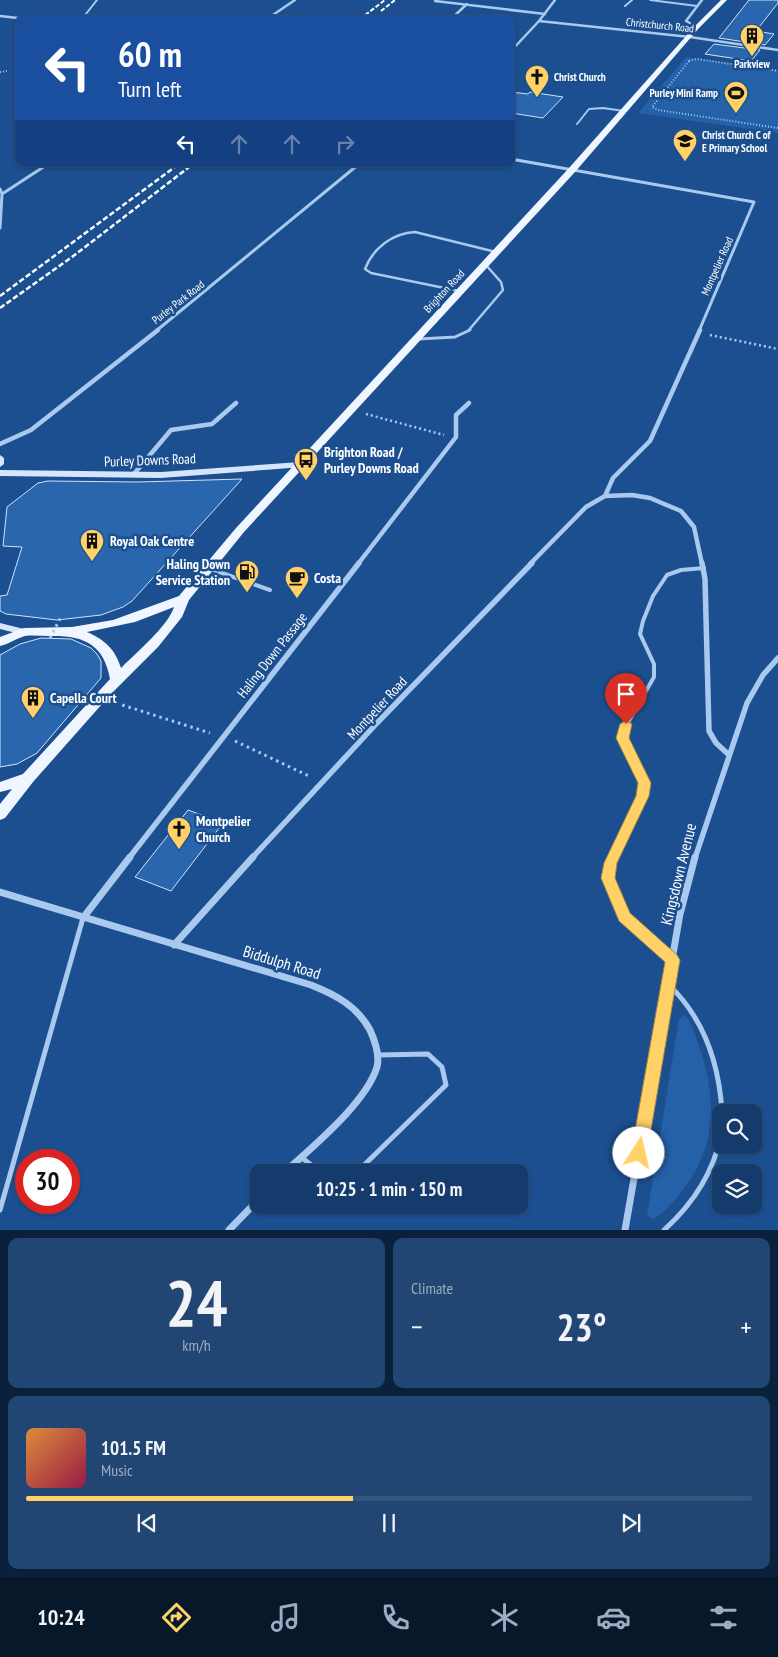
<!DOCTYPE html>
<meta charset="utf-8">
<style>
:root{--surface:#143b6b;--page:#214673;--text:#f1f3f6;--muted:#9dadc1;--line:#33557e;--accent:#ffd166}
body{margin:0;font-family:"PT Sans Narrow",sans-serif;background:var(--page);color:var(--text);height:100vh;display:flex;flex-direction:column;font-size:19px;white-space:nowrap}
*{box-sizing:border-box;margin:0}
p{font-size:16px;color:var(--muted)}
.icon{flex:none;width:28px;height:28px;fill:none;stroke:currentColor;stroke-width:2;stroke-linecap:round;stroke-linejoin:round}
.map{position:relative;height:1230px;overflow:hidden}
.panel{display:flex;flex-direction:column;gap:8px;padding:8px;background:#0b203b;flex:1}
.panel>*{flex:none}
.guide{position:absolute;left:15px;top:15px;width:500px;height:152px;border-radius:10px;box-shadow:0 1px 4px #0004,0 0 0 1px var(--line);background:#1a4fa0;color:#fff;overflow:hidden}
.controls{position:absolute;left:712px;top:1104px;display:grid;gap:10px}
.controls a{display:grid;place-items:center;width:50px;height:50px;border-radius:10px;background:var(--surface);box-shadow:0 1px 4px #0004,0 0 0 1px var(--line);font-size:25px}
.speed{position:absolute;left:15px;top:1149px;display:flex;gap:10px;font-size:25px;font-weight:700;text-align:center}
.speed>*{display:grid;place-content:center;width:65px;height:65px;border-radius:50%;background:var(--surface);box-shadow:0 1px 4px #0004,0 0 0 1px var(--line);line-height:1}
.speed .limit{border:8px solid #d22;background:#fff;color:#111}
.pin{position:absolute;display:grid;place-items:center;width:42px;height:42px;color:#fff;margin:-51px -21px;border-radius:50% 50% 50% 0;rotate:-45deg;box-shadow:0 0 5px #0007}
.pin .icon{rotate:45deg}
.me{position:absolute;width:55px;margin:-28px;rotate:10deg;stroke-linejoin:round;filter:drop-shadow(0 0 4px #0008)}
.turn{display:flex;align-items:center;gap:18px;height:105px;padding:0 20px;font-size:22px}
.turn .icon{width:65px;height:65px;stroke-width:2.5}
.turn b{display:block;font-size:35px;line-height:42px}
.lanes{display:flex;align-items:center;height:48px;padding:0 20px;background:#0003;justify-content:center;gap:25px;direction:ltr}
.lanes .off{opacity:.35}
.big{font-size:38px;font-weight:800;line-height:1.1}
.panel .card{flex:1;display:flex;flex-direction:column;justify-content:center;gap:8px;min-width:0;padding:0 18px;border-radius:10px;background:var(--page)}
.panel .dial{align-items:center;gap:0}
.dial b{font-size:65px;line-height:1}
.song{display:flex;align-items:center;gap:15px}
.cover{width:60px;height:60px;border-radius:8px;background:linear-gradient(135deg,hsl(30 70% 55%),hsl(340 70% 35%))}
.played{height:5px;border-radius:2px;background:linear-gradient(90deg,var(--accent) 45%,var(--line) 45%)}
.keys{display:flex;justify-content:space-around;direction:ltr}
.heat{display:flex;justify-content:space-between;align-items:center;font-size:28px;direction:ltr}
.panel .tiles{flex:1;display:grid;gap:8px;grid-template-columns:1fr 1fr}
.card:last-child{grid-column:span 2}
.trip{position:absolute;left:250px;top:1164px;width:278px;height:50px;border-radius:10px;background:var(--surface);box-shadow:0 1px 4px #0004,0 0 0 1px var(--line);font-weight:800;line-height:50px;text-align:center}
.menu{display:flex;height:80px;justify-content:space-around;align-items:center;background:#08182b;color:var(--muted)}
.menu .icon{width:35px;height:35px}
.menu .selected{color:var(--accent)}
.menu b{font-size:22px;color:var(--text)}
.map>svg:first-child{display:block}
.green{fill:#2461a8}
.building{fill:#2a66ad;stroke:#cfe3fa}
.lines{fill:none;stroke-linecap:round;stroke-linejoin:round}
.path-far2{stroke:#a9c9ee;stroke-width:2;stroke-dasharray:1 2;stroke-linecap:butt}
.path-far1{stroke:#a9c9ee;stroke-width:2.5;stroke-dasharray:2 3;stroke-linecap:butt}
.path{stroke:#a9c9ee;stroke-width:3;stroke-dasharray:2.5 4;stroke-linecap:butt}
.lane-far4{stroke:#a9c9ee;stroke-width:2}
.lane-far3{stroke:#a9c9ee;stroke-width:2.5}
.lane-far2{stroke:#a9c9ee;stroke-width:3}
.lane-far1{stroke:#a9c9ee;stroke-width:4}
.lane{stroke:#a9c9ee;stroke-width:5}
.street-far4{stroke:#a9c9ee;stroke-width:2.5}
.street-far3{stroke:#a9c9ee;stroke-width:3}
.street-far2{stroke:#a9c9ee;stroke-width:4.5}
.street-far1{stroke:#a9c9ee;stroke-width:5.5}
.street{stroke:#a9c9ee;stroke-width:7}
.secondary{fill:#d6e6fa;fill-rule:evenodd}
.primary{fill:#f0f6ff;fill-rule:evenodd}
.rail-far1{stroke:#fff;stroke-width:2;stroke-dasharray:4.5 2;stroke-linecap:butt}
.rail{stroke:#fff;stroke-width:2.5;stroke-dasharray:5.5 2.5;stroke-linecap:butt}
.path-bridge{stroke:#a9c9ee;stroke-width:3;stroke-dasharray:2.5 4;stroke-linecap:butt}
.route{fill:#ffd166;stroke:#a68842}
.labels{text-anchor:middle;stroke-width:5;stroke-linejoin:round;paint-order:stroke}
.far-street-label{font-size:11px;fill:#fff;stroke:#1b4f8f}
.far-poi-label{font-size:11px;font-weight:bold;fill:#fff;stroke:#1b4f8f;text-anchor:start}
.poi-label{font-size:14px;font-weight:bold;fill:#fff;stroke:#1b4f8f;text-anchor:start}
.street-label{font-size:14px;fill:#fff;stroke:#1b4f8f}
.near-street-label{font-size:16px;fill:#fff;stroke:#1b4f8f}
</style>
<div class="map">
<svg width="778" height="1230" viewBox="0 0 778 1230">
<rect width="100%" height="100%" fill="#1b4f8f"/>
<path class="green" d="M686,57L778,70V133L638,113Z
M684,1015C693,1022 696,1039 700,1049C718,1104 716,1150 678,1196C671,1204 663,1215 653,1219L647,1215L679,1019Z"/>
<path class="building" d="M749,0H778V3L756,31L774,34L765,45L719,38Z
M714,44L760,50L751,61L705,54Z
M511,92L528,94L530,92L563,97L543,118L511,113Z
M242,479L132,601L123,607L101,615L57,620L6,614L0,611V596L7,595L8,592L22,547L3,546L7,507L38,483L48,481L138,482Z
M41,638L71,639L91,648L97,654L101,661V678L37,753L17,764L0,767V655L20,644Z
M188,810L223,823L171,891L135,877Z"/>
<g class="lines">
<path class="path-far2" d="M689,61L652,107L658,110L778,128
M689,61L697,59L778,71
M0,72L8,71"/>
<path class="path-far1" d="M710,335L778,349
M366,414L444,435"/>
<path class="path" d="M116,703L210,733
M235,741L311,777"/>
<path class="lane-far4" d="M650,0L697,6
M625,6L632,0
M82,19L97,0
M577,124L589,109L603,108L624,111"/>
<path class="lane-far3" d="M459,291L371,273L365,269C373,248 393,233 415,232L496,252
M468,331L503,290L501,282L485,264"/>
<path class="lane-far2" d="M419,339L455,337L470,330"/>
<path class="lane-far1" d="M211,569L270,590
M612,858L642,796L645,783L622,738L629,721L654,677V664L640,634L643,621L653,596L667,575L681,570L704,568"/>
<path class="lane" d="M613,857L608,878L624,917L672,960
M668,984C704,1018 719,1063 722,1112
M301,1157L320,1172
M357,1172L446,1085L442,1067L428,1054L378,1055
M0,1210L83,918
M664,1230C693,1204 713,1174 721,1135"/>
<path class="street-far4" d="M435,1L545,14
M0,16L27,19
M267,19L295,0
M451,19L467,4
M539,21L690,37L778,50
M697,27L686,21L702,0
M511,51L539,21L555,0
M16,67H19"/>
<path class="street-far3" d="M511,159L754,202L699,331
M0,189L2,194L0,228
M2,194L48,164
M156,331L359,164"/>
<path class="street-far2" d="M0,444L31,430L158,330
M133,475L171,430L212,424L236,403
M605,496L613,478L650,441L700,330
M358,564L456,437V415L469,403
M530,564L586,507L605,496L632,495L650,498L681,511L694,527L702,564"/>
<path class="street-far1" d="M702,563L705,579L709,731L716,743L728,754
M129,858L359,563
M252,858L377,723L532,563
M695,858L747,703L763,675L778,658"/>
<path class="street" d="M0,892L311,985C336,995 357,1006 370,1030C375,1041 380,1055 377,1067C366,1103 313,1146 285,1172
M83,918L130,857
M174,945L253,857
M229,1230L259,1199
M625,1230L680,914L695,857"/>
<path class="secondary" d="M0,455L4,458V464L0,467Z
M300,462L303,463L304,465L303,467L161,478L0,476V470L161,472Z
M0,623L28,630L29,632L24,635L0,629Z"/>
<path class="primary" d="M721,0H727L699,28L575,172L244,532L189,600L182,617L158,647L110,695L33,782L5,818L0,820V804L12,789L0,792V782L23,774L110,679C104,643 82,635 49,636C41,636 32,635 25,636C17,638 9,644 0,646V637L24,628L72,627L113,620L179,596L236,528L569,168L695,26ZM174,607C168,626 136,653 121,668C115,649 105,640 87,632L135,622Z"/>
<path class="rail-far1" d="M381,11L395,0
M360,19L385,0"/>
<path class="rail" d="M0,296L179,164
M0,308L72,257L193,164"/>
<path class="path-bridge" d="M50,638L62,615"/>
</g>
<path class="route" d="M626,720L632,724L629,738L651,783L649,796L617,863L615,878L630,913L677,955L680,960L647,1153L645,1159L639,1161L633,1159L631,1153L665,962L619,921L601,878L604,863L636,796L638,783L616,738L620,724Z"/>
<defs>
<symbol id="building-pin" viewBox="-11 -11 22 30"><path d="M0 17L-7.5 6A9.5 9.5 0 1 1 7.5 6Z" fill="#ffd166" stroke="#1b4f8f"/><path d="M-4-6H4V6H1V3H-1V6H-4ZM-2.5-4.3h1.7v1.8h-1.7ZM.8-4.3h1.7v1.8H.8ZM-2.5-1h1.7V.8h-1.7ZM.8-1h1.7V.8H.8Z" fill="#111"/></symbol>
<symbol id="church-pin" viewBox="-11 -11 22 30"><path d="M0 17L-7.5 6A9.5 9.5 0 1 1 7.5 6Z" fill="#ffd166" stroke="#1b4f8f"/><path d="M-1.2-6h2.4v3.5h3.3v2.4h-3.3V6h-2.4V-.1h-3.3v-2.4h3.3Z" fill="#111"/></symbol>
<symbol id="stadium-pin" viewBox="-11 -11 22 30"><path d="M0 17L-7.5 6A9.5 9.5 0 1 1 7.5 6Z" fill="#ffd166" stroke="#1b4f8f"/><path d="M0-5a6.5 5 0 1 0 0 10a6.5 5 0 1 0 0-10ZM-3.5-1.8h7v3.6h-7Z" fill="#111"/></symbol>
<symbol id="school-pin" viewBox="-11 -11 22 30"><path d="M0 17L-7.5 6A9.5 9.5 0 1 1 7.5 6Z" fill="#ffd166" stroke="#1b4f8f"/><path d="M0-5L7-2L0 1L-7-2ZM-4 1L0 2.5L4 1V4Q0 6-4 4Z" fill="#111"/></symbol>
<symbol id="bus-pin" viewBox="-11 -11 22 30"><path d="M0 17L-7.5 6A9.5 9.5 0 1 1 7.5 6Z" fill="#ffd166" stroke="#1b4f8f"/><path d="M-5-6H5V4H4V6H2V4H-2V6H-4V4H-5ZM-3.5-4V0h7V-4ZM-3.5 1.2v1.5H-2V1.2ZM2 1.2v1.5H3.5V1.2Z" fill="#111"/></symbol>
<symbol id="fuel-pin" viewBox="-11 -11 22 30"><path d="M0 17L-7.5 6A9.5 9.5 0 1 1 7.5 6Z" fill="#ffd166" stroke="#1b4f8f"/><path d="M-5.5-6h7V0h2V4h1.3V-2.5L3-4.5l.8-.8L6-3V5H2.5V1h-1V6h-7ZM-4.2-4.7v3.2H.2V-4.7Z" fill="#111"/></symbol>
<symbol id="cafe-pin" viewBox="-11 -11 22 30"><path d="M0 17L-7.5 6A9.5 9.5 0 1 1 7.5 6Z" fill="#ffd166" stroke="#1b4f8f"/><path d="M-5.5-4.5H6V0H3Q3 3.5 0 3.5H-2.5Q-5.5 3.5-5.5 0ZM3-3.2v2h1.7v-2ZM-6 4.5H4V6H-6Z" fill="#111"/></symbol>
</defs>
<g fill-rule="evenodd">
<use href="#building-pin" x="738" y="22" width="28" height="38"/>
<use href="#church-pin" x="523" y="63" width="28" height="38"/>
<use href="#stadium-pin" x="722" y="79" width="28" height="38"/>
<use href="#school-pin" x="671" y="127" width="28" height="38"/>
<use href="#bus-pin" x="292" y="446" width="28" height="38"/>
<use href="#building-pin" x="78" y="527" width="28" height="38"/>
<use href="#fuel-pin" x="233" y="558" width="28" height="38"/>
<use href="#cafe-pin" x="283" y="564" width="28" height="38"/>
<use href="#building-pin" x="19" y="684" width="28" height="38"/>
<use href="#church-pin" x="165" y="815" width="28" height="38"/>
</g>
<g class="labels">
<g class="far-street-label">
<text transform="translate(660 25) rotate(6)" y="4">Christchurch Road</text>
<text transform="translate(717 266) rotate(-66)" y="4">Montpelier Road</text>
<text transform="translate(444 291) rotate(-47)" y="4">Brighton Road</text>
<text transform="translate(178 302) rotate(-38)" y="4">Purley Park Road</text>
</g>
<g class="far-poi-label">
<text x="752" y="68" text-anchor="middle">Parkview</text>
<text x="554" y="81">Christ Church</text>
<text x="718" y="97" text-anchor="end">Purley Mini Ramp</text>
<text x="702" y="139">Christ Church C of<tspan x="702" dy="13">E Primary School</tspan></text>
</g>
<g class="poi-label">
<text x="324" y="457">Brighton Road /<tspan x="324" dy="16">Purley Downs Road</tspan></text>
<text x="110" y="546">Royal Oak Centre</text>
<text x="230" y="569" text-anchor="end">Haling Down<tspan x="230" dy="16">Service Station</tspan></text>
<text x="314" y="583">Costa</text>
<text x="50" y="703">Capella Court</text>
<text x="196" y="826">Montpelier<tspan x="196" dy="16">Church</tspan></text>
</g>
<g class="street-label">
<text transform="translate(150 460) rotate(-2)" y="5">Purley Downs Road</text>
<text transform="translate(272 655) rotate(-52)" y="5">Haling Down Passage</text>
<text transform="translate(377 708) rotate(-47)" y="5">Montpelier Road</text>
</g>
<g class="near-street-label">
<text transform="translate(678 874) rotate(-76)" y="6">Kingsdown Avenue</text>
<text transform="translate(282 962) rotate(17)" y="6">Biddulph Road</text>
</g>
</g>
</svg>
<div class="controls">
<a><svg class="icon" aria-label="search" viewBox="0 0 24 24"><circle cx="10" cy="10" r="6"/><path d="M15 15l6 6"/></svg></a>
<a><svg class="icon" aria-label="layers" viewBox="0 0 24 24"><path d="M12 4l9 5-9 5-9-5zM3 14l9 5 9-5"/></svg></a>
</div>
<div class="speed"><div class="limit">30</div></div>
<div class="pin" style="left:626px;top:724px;background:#d93025"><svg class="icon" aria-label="arrive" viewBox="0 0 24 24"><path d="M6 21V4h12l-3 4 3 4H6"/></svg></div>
<svg class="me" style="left:639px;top:1153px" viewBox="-20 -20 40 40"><circle r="19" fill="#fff"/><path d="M0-13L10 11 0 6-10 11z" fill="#ffd166"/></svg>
<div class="trip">10:25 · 1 min · 150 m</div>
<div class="guide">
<div class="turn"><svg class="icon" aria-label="left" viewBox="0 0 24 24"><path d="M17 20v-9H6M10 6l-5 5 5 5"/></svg><div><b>60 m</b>Turn left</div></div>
<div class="lanes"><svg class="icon" aria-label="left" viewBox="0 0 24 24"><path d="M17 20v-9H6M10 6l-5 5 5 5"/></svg><svg class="icon off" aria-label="ahead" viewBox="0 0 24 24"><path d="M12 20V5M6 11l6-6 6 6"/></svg><svg class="icon off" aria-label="ahead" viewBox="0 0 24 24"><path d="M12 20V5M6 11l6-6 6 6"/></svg><svg class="icon off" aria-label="right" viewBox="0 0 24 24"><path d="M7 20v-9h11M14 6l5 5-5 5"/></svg></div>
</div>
</div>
<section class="panel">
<div class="tiles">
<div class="card dial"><b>24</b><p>km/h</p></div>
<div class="card"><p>Climate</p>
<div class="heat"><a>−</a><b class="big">23°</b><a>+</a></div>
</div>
<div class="card">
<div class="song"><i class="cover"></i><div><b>101.5 FM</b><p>Music</p></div></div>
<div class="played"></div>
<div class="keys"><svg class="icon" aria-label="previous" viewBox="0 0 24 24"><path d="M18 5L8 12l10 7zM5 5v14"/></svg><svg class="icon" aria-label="pause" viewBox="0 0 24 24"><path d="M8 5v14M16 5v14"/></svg><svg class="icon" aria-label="next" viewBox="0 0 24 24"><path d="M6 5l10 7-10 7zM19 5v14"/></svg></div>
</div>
</div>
</section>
<nav class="menu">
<b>10:24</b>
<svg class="icon selected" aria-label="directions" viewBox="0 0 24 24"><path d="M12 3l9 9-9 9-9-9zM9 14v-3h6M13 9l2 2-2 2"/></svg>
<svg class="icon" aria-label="music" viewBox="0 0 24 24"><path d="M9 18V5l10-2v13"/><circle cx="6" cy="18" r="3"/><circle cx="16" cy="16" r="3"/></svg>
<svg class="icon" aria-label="phone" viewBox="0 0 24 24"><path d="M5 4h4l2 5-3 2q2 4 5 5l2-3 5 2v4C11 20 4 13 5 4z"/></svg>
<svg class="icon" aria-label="climate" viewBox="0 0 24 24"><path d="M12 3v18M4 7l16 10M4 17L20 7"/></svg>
<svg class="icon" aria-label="car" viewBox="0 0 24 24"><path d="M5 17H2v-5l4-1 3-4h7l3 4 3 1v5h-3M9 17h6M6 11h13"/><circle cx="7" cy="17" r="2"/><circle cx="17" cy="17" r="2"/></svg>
<svg class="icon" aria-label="filters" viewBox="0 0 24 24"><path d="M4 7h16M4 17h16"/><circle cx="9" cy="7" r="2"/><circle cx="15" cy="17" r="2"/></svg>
</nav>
